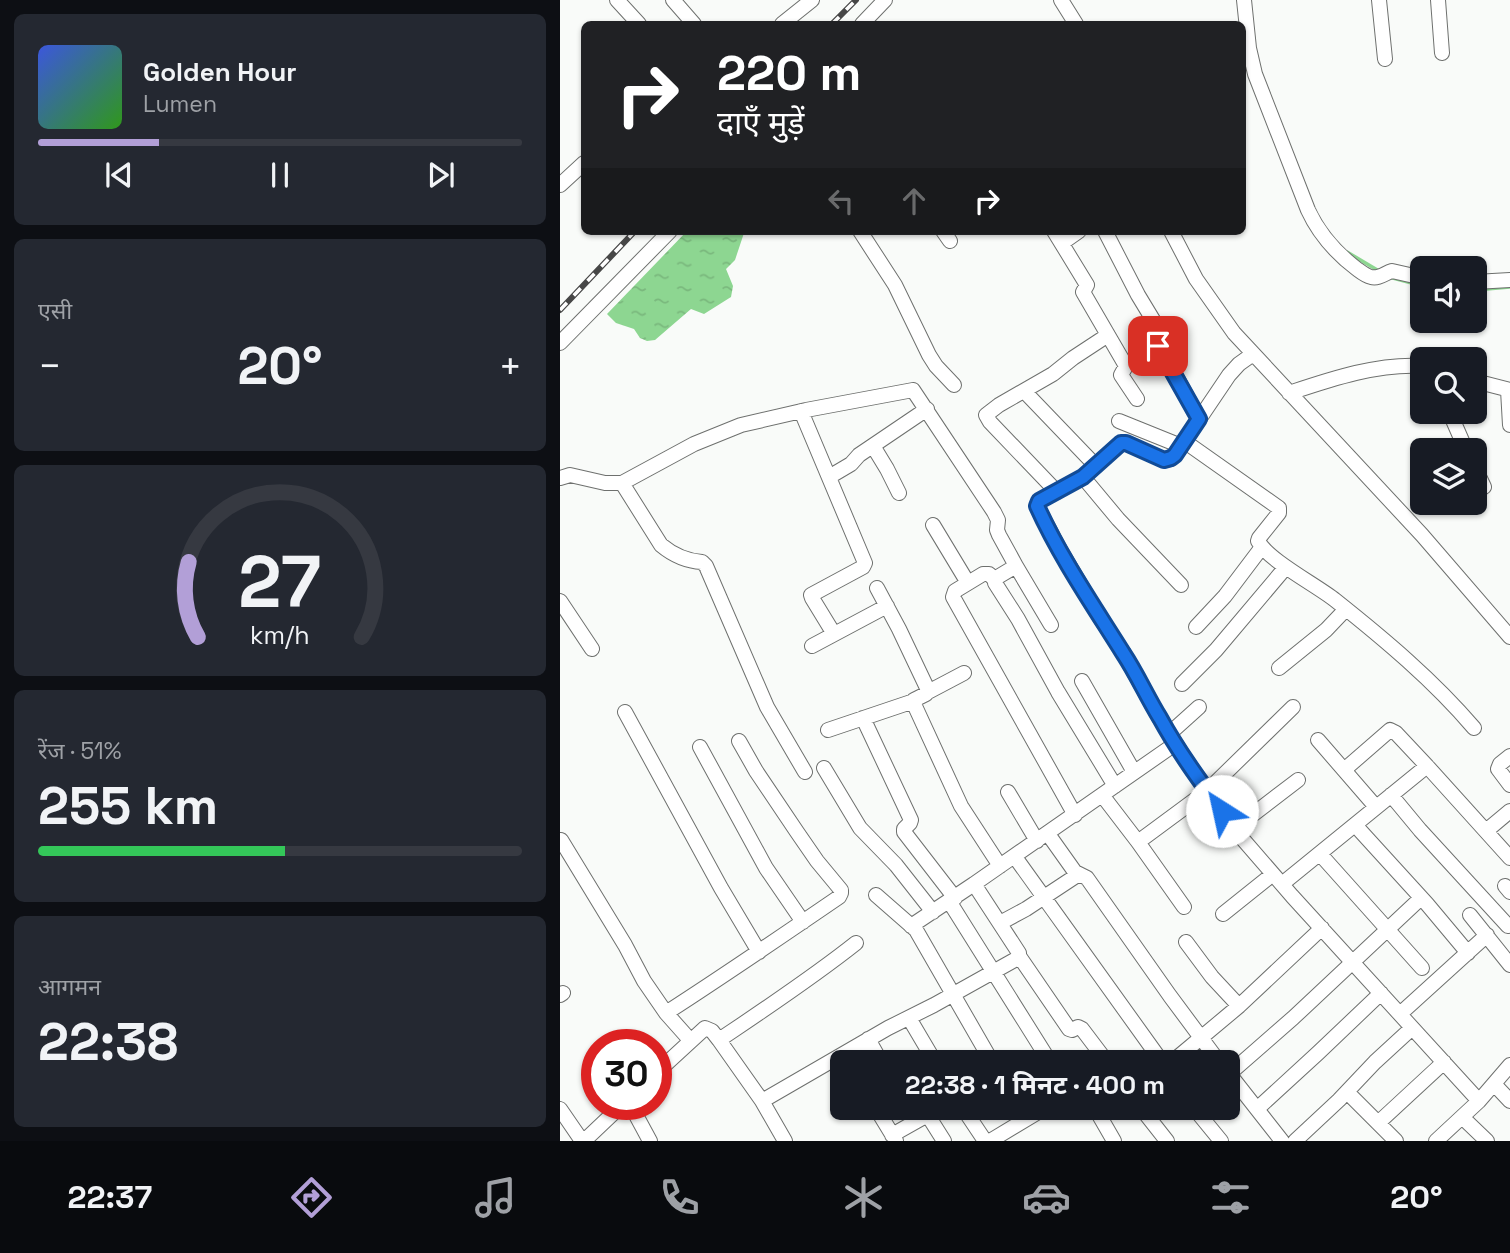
<!DOCTYPE html>
<html lang="hi">
<meta charset="utf-8">
<style>
:root{--surface:#171b24;--page:#242831;--text:#f1f3f6;--muted:#9ea1a6;--line:#363941;--accent:#b29fd7}
body{margin:0;font-family:"Space Grotesk","Noto Sans Devanagari",sans-serif;background:var(--page);color:var(--text);height:100vh;display:flex;flex-direction:column;font-size:26px;white-space:nowrap}
*{box-sizing:border-box;margin:0}
p{font-size:23px;color:var(--muted)}
.icon{flex:none;width:38px;height:38px;fill:none;stroke:currentColor;stroke-width:2;stroke-linecap:round;stroke-linejoin:round}
.map{position:relative;flex:1;overflow:hidden}
.side{display:flex;flex-direction:column;gap:14px;padding:14px;background:#0d0f14;width:560px}
.side>*{flex:none}
.banner{position:absolute;left:21px;top:21px;width:665px;height:214px;border-radius:10px;box-shadow:0 2px 5px #0004;background:#202124;color:#fff;overflow:hidden}
.tools{position:absolute;left:850px;top:256px;display:grid;gap:14px}
.tools a{display:grid;place-items:center;width:77px;height:77px;border-radius:10px;background:var(--surface);box-shadow:0 2px 5px #0004;font-size:35px}
.speed{position:absolute;left:21px;top:1029px;display:flex;gap:14px;font-size:35px;font-weight:700;text-align:center}
.speed>*{display:grid;place-content:center;width:91px;height:91px;border-radius:50%;background:var(--surface);box-shadow:0 2px 5px #0004;line-height:1}
.speed .limit{border:10px solid #d22;background:#fff;color:#111}
.pin{position:absolute;display:grid;place-items:center;width:60px;height:60px;color:#fff;margin:-30px;border-radius:14px;box-shadow:0 4px 10px #0006}
.me{position:absolute;width:77px;margin:-38px;rotate:325deg;stroke-linejoin:round;filter:drop-shadow(0 0 5px #0008)}
.turn{display:flex;align-items:center;gap:24px;height:147px;padding:0 21px;font-size:32px}
.turn .icon{width:91px;height:91px;stroke-width:2.5}
.turn b{display:block;font-size:49px;line-height:60px}
.lanes{display:flex;align-items:center;height:66px;padding:0 21px;background:#0003;justify-content:center;gap:35px;direction:ltr}
.lanes .off{opacity:.35}
.big{font-size:52px;font-weight:700;line-height:1.1}
.side .card{flex:1;display:flex;flex-direction:column;justify-content:center;gap:10px;min-width:0;padding:0 24px;border-radius:10px;background:var(--page)}
.side .dial{align-items:center;gap:0}
.dial svg{height:182px;overflow:visible;fill:none;stroke:var(--line);stroke-width:7;stroke-linecap:round;text-anchor:middle}
.dial text{fill:var(--text);stroke:none}
.song{display:flex;align-items:center;gap:21px}
.cover{width:84px;height:84px;border-radius:10px;background:linear-gradient(135deg,hsl(230 70% 55%),hsl(110 70% 35%))}
.played{height:7px;border-radius:4px;background:linear-gradient(90deg,var(--accent) 25%,var(--line) 25%)}
.keys{display:flex;justify-content:space-around;direction:ltr}
.heat{display:flex;justify-content:space-between;align-items:center;font-size:38px;direction:ltr}
.charge{height:10px;border-radius:5px;background:linear-gradient(90deg,#34c759 51%,var(--line) 0)}
.trip{position:absolute;left:270px;top:1050px;width:410px;height:70px;border-radius:10px;background:var(--surface);box-shadow:0 2px 5px #0004;font-weight:700;line-height:70px;text-align:center}
.tabs{display:flex;height:112px;justify-content:space-around;align-items:center;background:#090b0e;color:var(--muted)}
.tabs .icon{width:49px;height:49px}
.tabs .on{color:var(--accent)}
.tabs b{font-size:32px;color:var(--text)}
main{display:flex;flex:1;min-height:0}
.map>svg:first-child{display:block}
.water{fill:url(#water-ripples)}
.lines{fill:none;stroke-linecap:round;stroke-linejoin:round}
.stream{stroke:#8dd691;stroke-width:3.5}
.minor-casing{stroke:#6e706e;stroke-width:16}
.minor{stroke:#fff;stroke-width:14}
.rail-casing{stroke:#474747;stroke-width:6}
.rail{stroke:#fff;stroke-width:3.5;stroke-dasharray:10;stroke-linecap:butt}
.route-casing{stroke:#114b97;stroke-width:18}
.route{stroke:#1a73e8;stroke-width:12}
</style>
<main>
<section class="side">
<div class="card">
<div class="song"><i class="cover"></i><div><b>Golden Hour</b><p>Lumen</p></div></div>
<div class="played"></div>
<div class="keys"><svg class="icon" aria-label="previous" viewBox="0 0 24 24"><path d="M18 5L8 12l10 7zM5 5v14"/></svg><svg class="icon" aria-label="pause" viewBox="0 0 24 24"><path d="M8 5v14M16 5v14"/></svg><svg class="icon" aria-label="next" viewBox="0 0 24 24"><path d="M6 5l10 7-10 7zM19 5v14"/></svg></div>
</div>
<div class="card"><p>एसी</p>
<div class="heat"><a>−</a><b class="big">20°</b><a>+</a></div>
</div>
<div class="card dial"><svg viewBox="0 0 100 80">
<path d="M14 69A42 42 0 1 1 86 69"/>
<path d="M14 69A42 42 0 0 1 10 36" stroke="#b29fd7"/>
<text x="50" y="56" font-size="32" font-weight="700">27</text>
<text x="50" y="72" font-size="11">km/h</text>
</svg></div>
<div class="card"><p>रेंज · 51%</p><b class="big">255 km</b><div class="charge"></div></div>
<div class="card"><p>आगमन</p><b class="big">22:38</b></div>
</section>
<div class="map">
<svg width="950" height="1141" viewBox="0 0 950 1141">
<defs>
<pattern id="water-ripples" width="26" height="14" patternUnits="userSpaceOnUse" patternTransform="scale(1.75)"><rect width="26" height="14" fill="#8dd691"/><path d="M2 4q2-2 4 0t4 0M15 11q2-2 4 0t4 0" fill="none" stroke="#7ab87d"/></pattern>
</defs>
<rect width="100%" height="100%" fill="#f9fbf9"/>
<path class="water" d="M127,231H181L184,233L175,260L166,269L173,286L171,297L144,314L131,309L95,340L87,341L80,338L74,329L56,323L47,314Z"/>
<g class="lines">
<path class="stream" d="M787,252L819,271
M829,277L863,286
M915,290L950,287"/>
<defs>
<path id="minor" d="M57,0L79,24
M113,0L134,24
M501,0L516,24
M684,0L689,48L695,74L748,210C759,234 776,253 797,269C801,272 806,276 811,277C819,279 825,273 832,271L863,278
M819,0L825,59
M878,0L882,53
M222,24L252,0
M302,24L325,0
M0,185L24,163
M300,231L335,285L369,355L376,366L394,385
M383,231L390,241
M494,231L527,285L523,292L566,366L561,375L577,399
M545,231L578,295L604,338V341L599,345L598,348L610,365L639,419
M611,231L636,279L674,333L862,535L950,637
M502,243L519,231
M915,282L950,280
M0,343L110,231
M693,354L679,364L669,375L615,455L611,459L604,460L566,443H561L523,477L479,501L477,506L498,546L539,616L564,654L600,719L628,763L674,829L732,896L919,1101
M915,381L950,390
M948,390L950,425
M464,391L536,466
M729,393C771,379 818,363 863,366
M241,411L305,563L303,567L251,595L252,598L274,634
M889,411L906,450
M559,421L621,446
M624,441L719,508V513L699,538L698,541C708,560 756,585 775,600C824,639 873,680 914,728
M313,446L327,469L339,493
M915,468L924,487
M269,477L291,464L299,455L367,409
M523,477L558,519L621,585
M0,478L10,475L45,483H62L134,444L181,425L246,410L353,390L434,512L438,520L437,530L439,535L456,566L436,578L435,583L458,619L498,692L555,786
M62,483L101,545C113,555 126,561 142,562L146,566L207,707L245,772
M497,492L430,422L426,415L439,405L493,374L513,358L548,335
M373,525L408,583
M456,566L491,625
M435,580L429,574H423L395,591L393,597L515,815
M317,588L339,629L368,690L366,694L354,700V704L401,806L440,866
M0,601L32,649
M636,627L665,596L702,547
M252,646L327,606
M719,668L766,630L786,609
M522,681L574,772
M622,684L656,650L726,567
M368,692L404,673
M65,712L161,888L199,952
M303,718L351,820L350,823L344,829V832L395,898
M268,730L354,701
M609,734L639,707
M758,740L816,807
M140,747L206,868L243,922
M950,756L940,764L938,769L950,785
M264,768L300,828L336,865L373,912
M784,770L830,730L836,733L867,766
M448,792L477,841
M542,795L578,842L624,907
M831,795L860,830L948,926
M795,825L867,904L908,953
M674,829L738,780
M926,831L950,811
M488,834L515,872L527,878L610,996L659,1062
M1,840L65,945L84,981L106,1013L130,1040
M578,842L647,791L733,707
M760,854L862,968
M455,857L602,1062
M722,884L867,766L950,858
M945,886L950,892
M316,895L356,930L432,1062
M389,901L490,1062
M663,914L713,874
M910,915L950,965
M440,923L466,909L519,874
M351,926L414,884
M626,942L652,977L679,1006
M459,956L509,1029L512,1030L518,1027L522,1029L547,1062
M0,995L3,993
M106,1013C165,975 222,936 279,897L281,893V890L257,861L237,832L196,771L179,741
M840,1014L927,935
M349,1018L375,1062
M308,1039L321,1062
M159,1040C205,1009 252,978 296,943
M612,1062L679,1006L762,928
M667,1071L722,1141
M96,1073L145,1028L152,1031L159,1040L202,1101L328,1028L374,1005L458,958L459,953L414,884L615,744
M669,1074L733,1018L861,898
M934,1084L950,1101
M787,1092L836,1141
M202,1101L225,1141
M70,1104L90,1141
M316,1108L336,1141
M347,1108L355,1121
M403,1108L425,1141
M535,1108L554,1141
M581,1108L607,1141
M634,1108L661,1141
M0,1109L22,1141
M697,1109L758,1053L821,993
M367,1114L384,1141
M902,1117L927,1141
M818,1123L884,1062
M332,1135L380,1108
M24,1141L63,1104
M430,1141L485,1108
M735,1141L779,1100L815,1062L852,1028
M876,1141L919,1101L950,1065"/>
</defs>
<use href="#minor" class="minor-casing"/>
<use href="#minor" class="minor"/>
<defs>
<path id="rail" d="M272,24L296,0
M0,310L75,231"/>
</defs>
<use href="#rail" class="rail-casing"/>
<use href="#rail" class="rail"/>
</g>
<g class="lines">
<defs>
<path id="route" d="M598,346L639,419L615,455L611,458L604,460L566,443H561L523,477L479,501L477,506C500,557 533,605 563,653C577,674 587,697 600,718C618,751 640,781 662,811"/>
</defs>
<use href="#route" class="route-casing"/>
<use href="#route" class="route"/>
</g>
</svg>
<div class="tools">
<a><svg class="icon" aria-label="sound" viewBox="0 0 24 24"><path d="M4 9h4l5-4v14l-5-4H4zM17 9q2 3 0 6"/></svg></a>
<a><svg class="icon" aria-label="search" viewBox="0 0 24 24"><circle cx="10" cy="10" r="6"/><path d="M15 15l6 6"/></svg></a>
<a><svg class="icon" aria-label="layers" viewBox="0 0 24 24"><path d="M12 4l9 5-9 5-9-5zM3 14l9 5 9-5"/></svg></a>
</div>
<div class="speed"><div class="limit">30</div></div>
<div class="pin" style="left:598px;top:346px;background:#d93025"><svg class="icon" aria-label="arrive" viewBox="0 0 24 24"><path d="M6 21V4h12l-3 4 3 4H6"/></svg></div>
<svg class="me" style="left:662px;top:811px" viewBox="-20 -20 40 40"><circle r="19" fill="#fff"/><path d="M0-13L10 11 0 6-10 11z" fill="#1a73e8"/></svg>
<div class="trip">22:38 · 1 मिनट · 400 m</div>
<div class="banner">
<div class="turn"><svg class="icon" aria-label="right" viewBox="0 0 24 24"><path d="M7 20v-9h11M14 6l5 5-5 5"/></svg><div><b>220 m</b>दाएँ मुड़ें</div></div>
<div class="lanes"><svg class="icon off" aria-label="left" viewBox="0 0 24 24"><path d="M17 20v-9H6M10 6l-5 5 5 5"/></svg><svg class="icon off" aria-label="ahead" viewBox="0 0 24 24"><path d="M12 20V5M6 11l6-6 6 6"/></svg><svg class="icon" aria-label="right" viewBox="0 0 24 24"><path d="M7 20v-9h11M14 6l5 5-5 5"/></svg></div>
</div>
</div>
</main>
<nav class="tabs">
<b>22:37</b>
<svg class="icon on" aria-label="directions" viewBox="0 0 24 24"><path d="M12 3l9 9-9 9-9-9zM9 14v-3h6M13 9l2 2-2 2"/></svg>
<svg class="icon" aria-label="music" viewBox="0 0 24 24"><path d="M9 18V5l10-2v13"/><circle cx="6" cy="18" r="3"/><circle cx="16" cy="16" r="3"/></svg>
<svg class="icon" aria-label="phone" viewBox="0 0 24 24"><path d="M5 4h4l2 5-3 2q2 4 5 5l2-3 5 2v4C11 20 4 13 5 4z"/></svg>
<svg class="icon" aria-label="climate" viewBox="0 0 24 24"><path d="M12 3v18M4 7l16 10M4 17L20 7"/></svg>
<svg class="icon" aria-label="car" viewBox="0 0 24 24"><path d="M5 17H2v-5l4-1 3-4h7l3 4 3 1v5h-3M9 17h6M6 11h13"/><circle cx="7" cy="17" r="2"/><circle cx="17" cy="17" r="2"/></svg>
<svg class="icon" aria-label="filters" viewBox="0 0 24 24"><path d="M4 7h16M4 17h16"/><circle cx="9" cy="7" r="2"/><circle cx="15" cy="17" r="2"/></svg>
<b>20°</b>
</nav>
